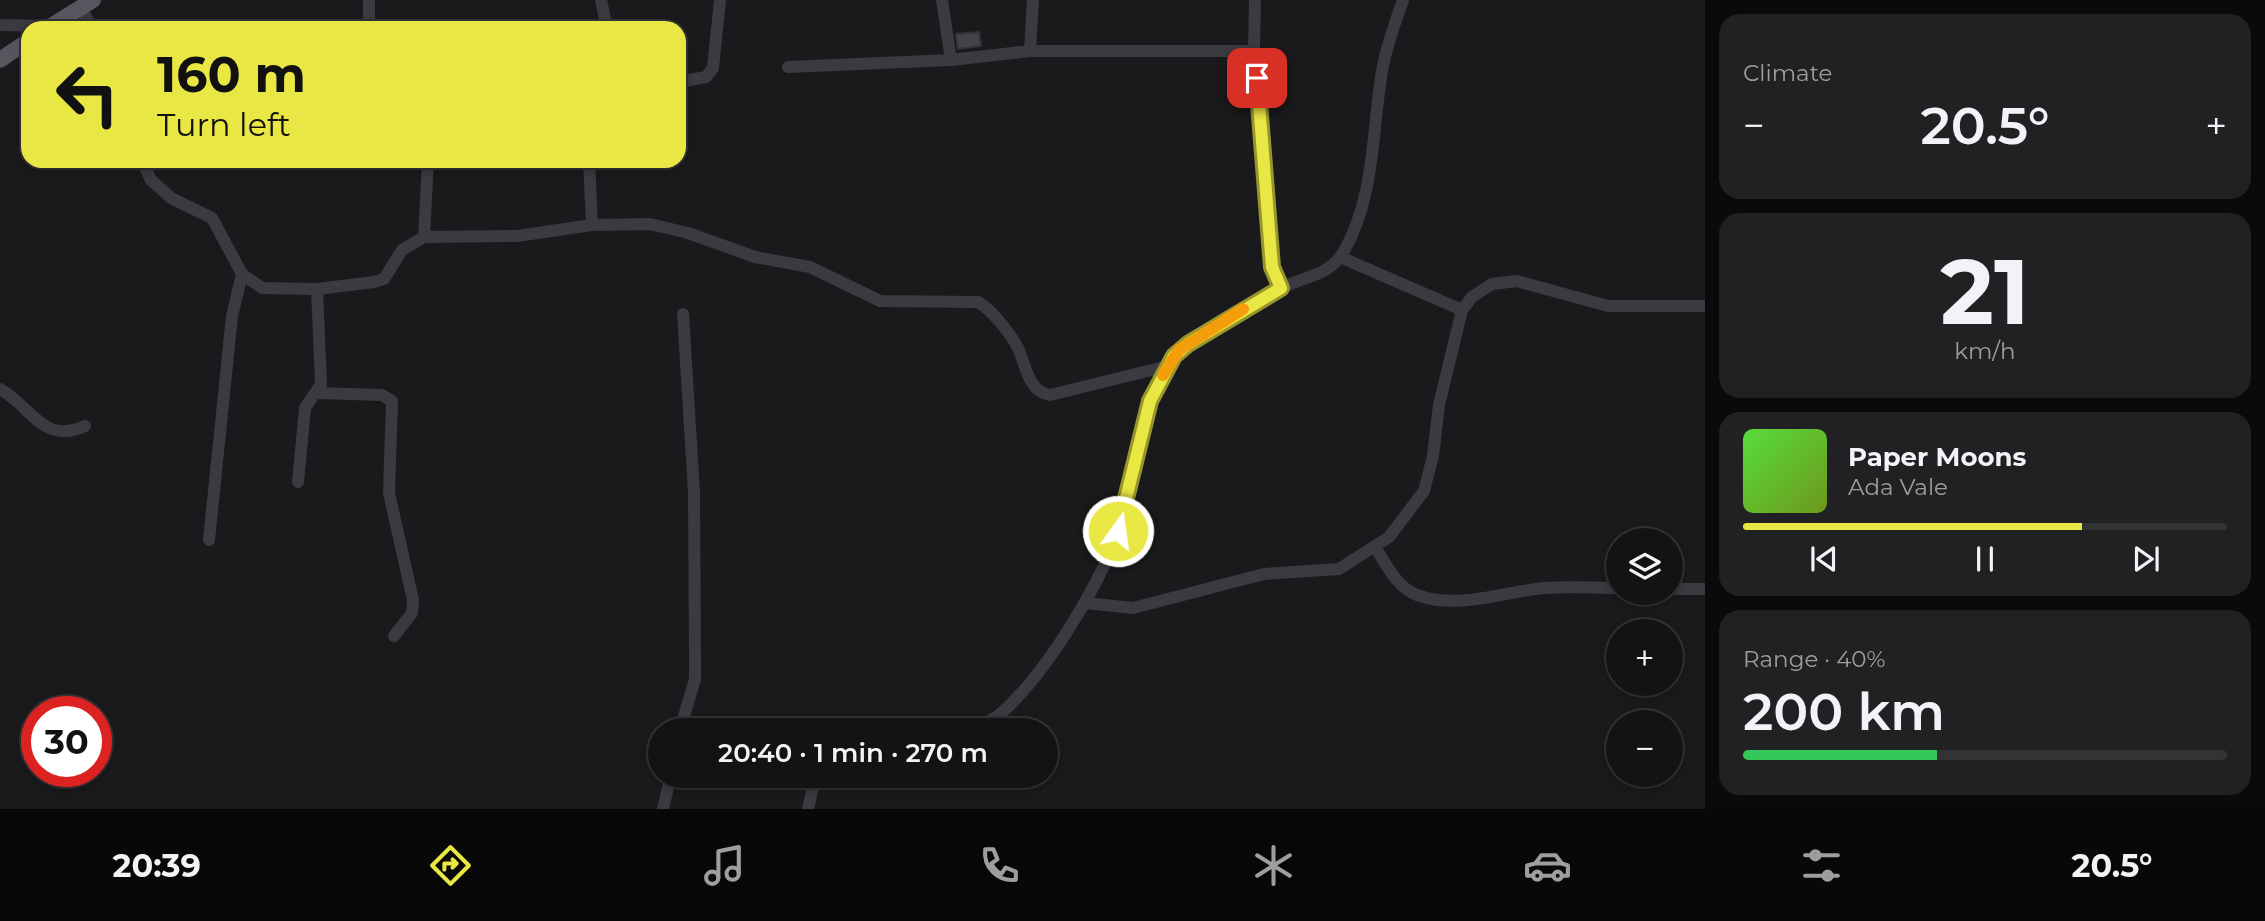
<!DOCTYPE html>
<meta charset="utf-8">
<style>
:root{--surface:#141314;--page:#212022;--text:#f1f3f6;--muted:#9d9ea0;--line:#333234;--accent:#e9e743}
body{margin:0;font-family:Montserrat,sans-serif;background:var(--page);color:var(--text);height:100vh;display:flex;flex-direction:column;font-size:26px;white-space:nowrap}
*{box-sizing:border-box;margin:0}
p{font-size:23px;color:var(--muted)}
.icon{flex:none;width:38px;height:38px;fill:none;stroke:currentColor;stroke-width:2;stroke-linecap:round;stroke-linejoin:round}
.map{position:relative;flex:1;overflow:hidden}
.side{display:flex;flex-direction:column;gap:14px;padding:14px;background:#0b0a0b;width:560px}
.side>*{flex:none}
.top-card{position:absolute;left:21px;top:21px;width:665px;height:147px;border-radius:21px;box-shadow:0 4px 10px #0003,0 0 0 2px var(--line);background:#e9e743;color:#111;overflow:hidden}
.fabs{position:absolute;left:1606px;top:528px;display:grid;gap:14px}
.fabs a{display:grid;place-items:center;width:77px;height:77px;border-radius:50%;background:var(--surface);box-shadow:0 4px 10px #0003,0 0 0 2px var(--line);font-size:35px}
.speed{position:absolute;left:21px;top:696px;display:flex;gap:14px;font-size:35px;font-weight:700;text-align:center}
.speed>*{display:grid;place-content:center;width:91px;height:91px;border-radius:50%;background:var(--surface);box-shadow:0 4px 10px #0003,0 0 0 2px var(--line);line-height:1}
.speed .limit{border:10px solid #d22;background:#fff;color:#111}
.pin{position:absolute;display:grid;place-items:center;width:60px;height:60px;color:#fff;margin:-30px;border-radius:14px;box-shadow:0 4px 10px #0006}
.me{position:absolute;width:77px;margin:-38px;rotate:14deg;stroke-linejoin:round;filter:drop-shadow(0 0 5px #0008)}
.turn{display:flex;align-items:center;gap:24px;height:147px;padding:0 21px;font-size:32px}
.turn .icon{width:91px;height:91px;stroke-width:2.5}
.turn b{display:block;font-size:49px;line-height:60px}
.big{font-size:52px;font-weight:600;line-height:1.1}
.side .tile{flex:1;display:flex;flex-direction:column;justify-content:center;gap:10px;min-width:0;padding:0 24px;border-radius:21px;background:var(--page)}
.side .dial{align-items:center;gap:0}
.dial b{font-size:91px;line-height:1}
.song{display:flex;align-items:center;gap:21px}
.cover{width:84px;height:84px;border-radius:10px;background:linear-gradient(135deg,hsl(110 70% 55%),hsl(80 70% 35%))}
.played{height:7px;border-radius:4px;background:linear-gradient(90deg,var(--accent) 70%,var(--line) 70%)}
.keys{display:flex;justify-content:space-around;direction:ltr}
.heat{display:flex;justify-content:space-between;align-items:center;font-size:38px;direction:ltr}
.charge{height:10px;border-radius:5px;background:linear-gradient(90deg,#34c759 40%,var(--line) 0)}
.trip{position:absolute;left:648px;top:718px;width:410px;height:70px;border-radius:35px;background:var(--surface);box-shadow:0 4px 10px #0003,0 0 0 2px var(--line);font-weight:600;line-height:70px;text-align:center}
.menu{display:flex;height:112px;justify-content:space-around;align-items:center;background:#080808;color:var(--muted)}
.menu .icon{width:49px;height:49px}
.menu .current{color:var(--accent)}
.menu b{font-size:32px;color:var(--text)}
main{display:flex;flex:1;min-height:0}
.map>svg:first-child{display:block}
.building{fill:#444348;stroke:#343337;stroke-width:2}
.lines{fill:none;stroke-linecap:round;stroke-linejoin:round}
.minor{stroke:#3b3a40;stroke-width:12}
.major{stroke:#57565f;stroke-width:16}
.route-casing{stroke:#97962c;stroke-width:18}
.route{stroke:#e9e743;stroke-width:12}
.slow{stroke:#f59e0b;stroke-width:12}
</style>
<main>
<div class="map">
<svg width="1705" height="809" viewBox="0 0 1705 809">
<rect width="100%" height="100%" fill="#1a191b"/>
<path class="building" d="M979,32L981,46L958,49L956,34Z"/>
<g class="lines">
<path class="minor" d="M601,0L607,28
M942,0L951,60
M1255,0L1254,51L1272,267L1281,288
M81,8L92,28
M0,25L50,26
M369,28V0
M1030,51L1033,0
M788,67L951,60L1030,51H1254
M679,82L706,77L713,68L720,0
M142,161L151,180L171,198L212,218L242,274L262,288L317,289L374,282L384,279L402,250L424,237L517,236L592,225L650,224L688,233L755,257L810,267L880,301L978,302C993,311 1010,333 1018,348C1026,365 1028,392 1050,395L1168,366
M589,161L592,225
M424,237L428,161
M1340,257L1462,310
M0,389C33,408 43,445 85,426
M318,393L382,395L392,401L389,493L413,600L412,613L394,636
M298,482L305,408L321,384L317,289
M209,540L232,316L242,274
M1375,547C1386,564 1397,588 1417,595C1457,610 1503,592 1544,588C1568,586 1594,588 1619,588
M1671,589H1705
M1085,603L1133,608L1264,574L1339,569L1389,537L1424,491L1433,456L1439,405L1462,310L1472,297L1492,284L1517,281L1608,306H1705
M680,730L695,679V657L694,492L683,314
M966,730C977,726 990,723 999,715C1046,675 1105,578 1122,519C1135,472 1137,421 1161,377C1184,336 1245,304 1288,285C1310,275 1330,275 1344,251C1375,197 1372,130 1382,71C1386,47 1395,23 1403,0
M663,809L671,775
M808,809L813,787L831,775"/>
<path class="major" d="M48,28L93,0
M0,60L28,41"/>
</g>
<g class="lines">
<defs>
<path id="route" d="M1118,531L1150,401L1174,356L1188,344L1281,288L1272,267L1257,78"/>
</defs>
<use href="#route" class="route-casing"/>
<use href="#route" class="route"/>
<path class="slow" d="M1163,375L1179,350L1243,309"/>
</g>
</svg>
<div class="fabs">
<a><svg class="icon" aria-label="layers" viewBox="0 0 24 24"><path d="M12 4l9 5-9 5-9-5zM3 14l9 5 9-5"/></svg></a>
<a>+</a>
<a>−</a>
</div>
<div class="speed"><div class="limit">30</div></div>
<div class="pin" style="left:1257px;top:78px;background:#d93025"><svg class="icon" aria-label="arrive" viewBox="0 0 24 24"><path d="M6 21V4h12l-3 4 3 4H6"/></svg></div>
<svg class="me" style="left:1118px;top:531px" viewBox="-20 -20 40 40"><circle r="17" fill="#e9e743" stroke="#fff" stroke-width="3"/><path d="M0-11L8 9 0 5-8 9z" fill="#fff"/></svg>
<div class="trip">20:40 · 1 min · 270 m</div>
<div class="top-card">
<div class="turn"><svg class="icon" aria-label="left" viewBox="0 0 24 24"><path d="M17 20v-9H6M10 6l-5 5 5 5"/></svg><div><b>160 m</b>Turn left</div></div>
</div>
</div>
<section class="side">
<div class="tile"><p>Climate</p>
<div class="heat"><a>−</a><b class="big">20.5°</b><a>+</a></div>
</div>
<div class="tile dial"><b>21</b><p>km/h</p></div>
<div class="tile">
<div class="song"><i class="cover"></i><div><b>Paper Moons</b><p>Ada Vale</p></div></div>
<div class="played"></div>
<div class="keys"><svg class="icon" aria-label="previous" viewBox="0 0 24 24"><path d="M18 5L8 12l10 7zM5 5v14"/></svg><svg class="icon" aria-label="pause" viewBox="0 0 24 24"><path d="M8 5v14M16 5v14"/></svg><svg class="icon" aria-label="next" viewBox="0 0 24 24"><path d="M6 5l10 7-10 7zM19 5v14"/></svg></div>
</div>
<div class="tile"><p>Range · 40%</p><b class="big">200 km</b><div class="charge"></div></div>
</section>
</main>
<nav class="menu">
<b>20:39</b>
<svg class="icon current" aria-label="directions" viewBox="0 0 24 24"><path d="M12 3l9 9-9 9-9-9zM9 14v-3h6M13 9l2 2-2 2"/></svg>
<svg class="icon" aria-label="music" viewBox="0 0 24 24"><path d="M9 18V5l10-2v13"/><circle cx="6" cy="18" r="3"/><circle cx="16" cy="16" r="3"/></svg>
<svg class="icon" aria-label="phone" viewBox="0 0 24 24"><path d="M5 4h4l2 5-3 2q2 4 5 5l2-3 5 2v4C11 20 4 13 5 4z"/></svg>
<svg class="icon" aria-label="climate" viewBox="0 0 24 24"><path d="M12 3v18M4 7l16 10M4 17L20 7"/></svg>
<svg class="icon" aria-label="car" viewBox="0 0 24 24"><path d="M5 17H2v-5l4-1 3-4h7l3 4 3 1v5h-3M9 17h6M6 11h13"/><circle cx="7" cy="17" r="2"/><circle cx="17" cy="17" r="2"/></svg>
<svg class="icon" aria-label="filters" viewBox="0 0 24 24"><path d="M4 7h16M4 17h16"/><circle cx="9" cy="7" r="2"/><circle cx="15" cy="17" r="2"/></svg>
<b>20.5°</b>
</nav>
